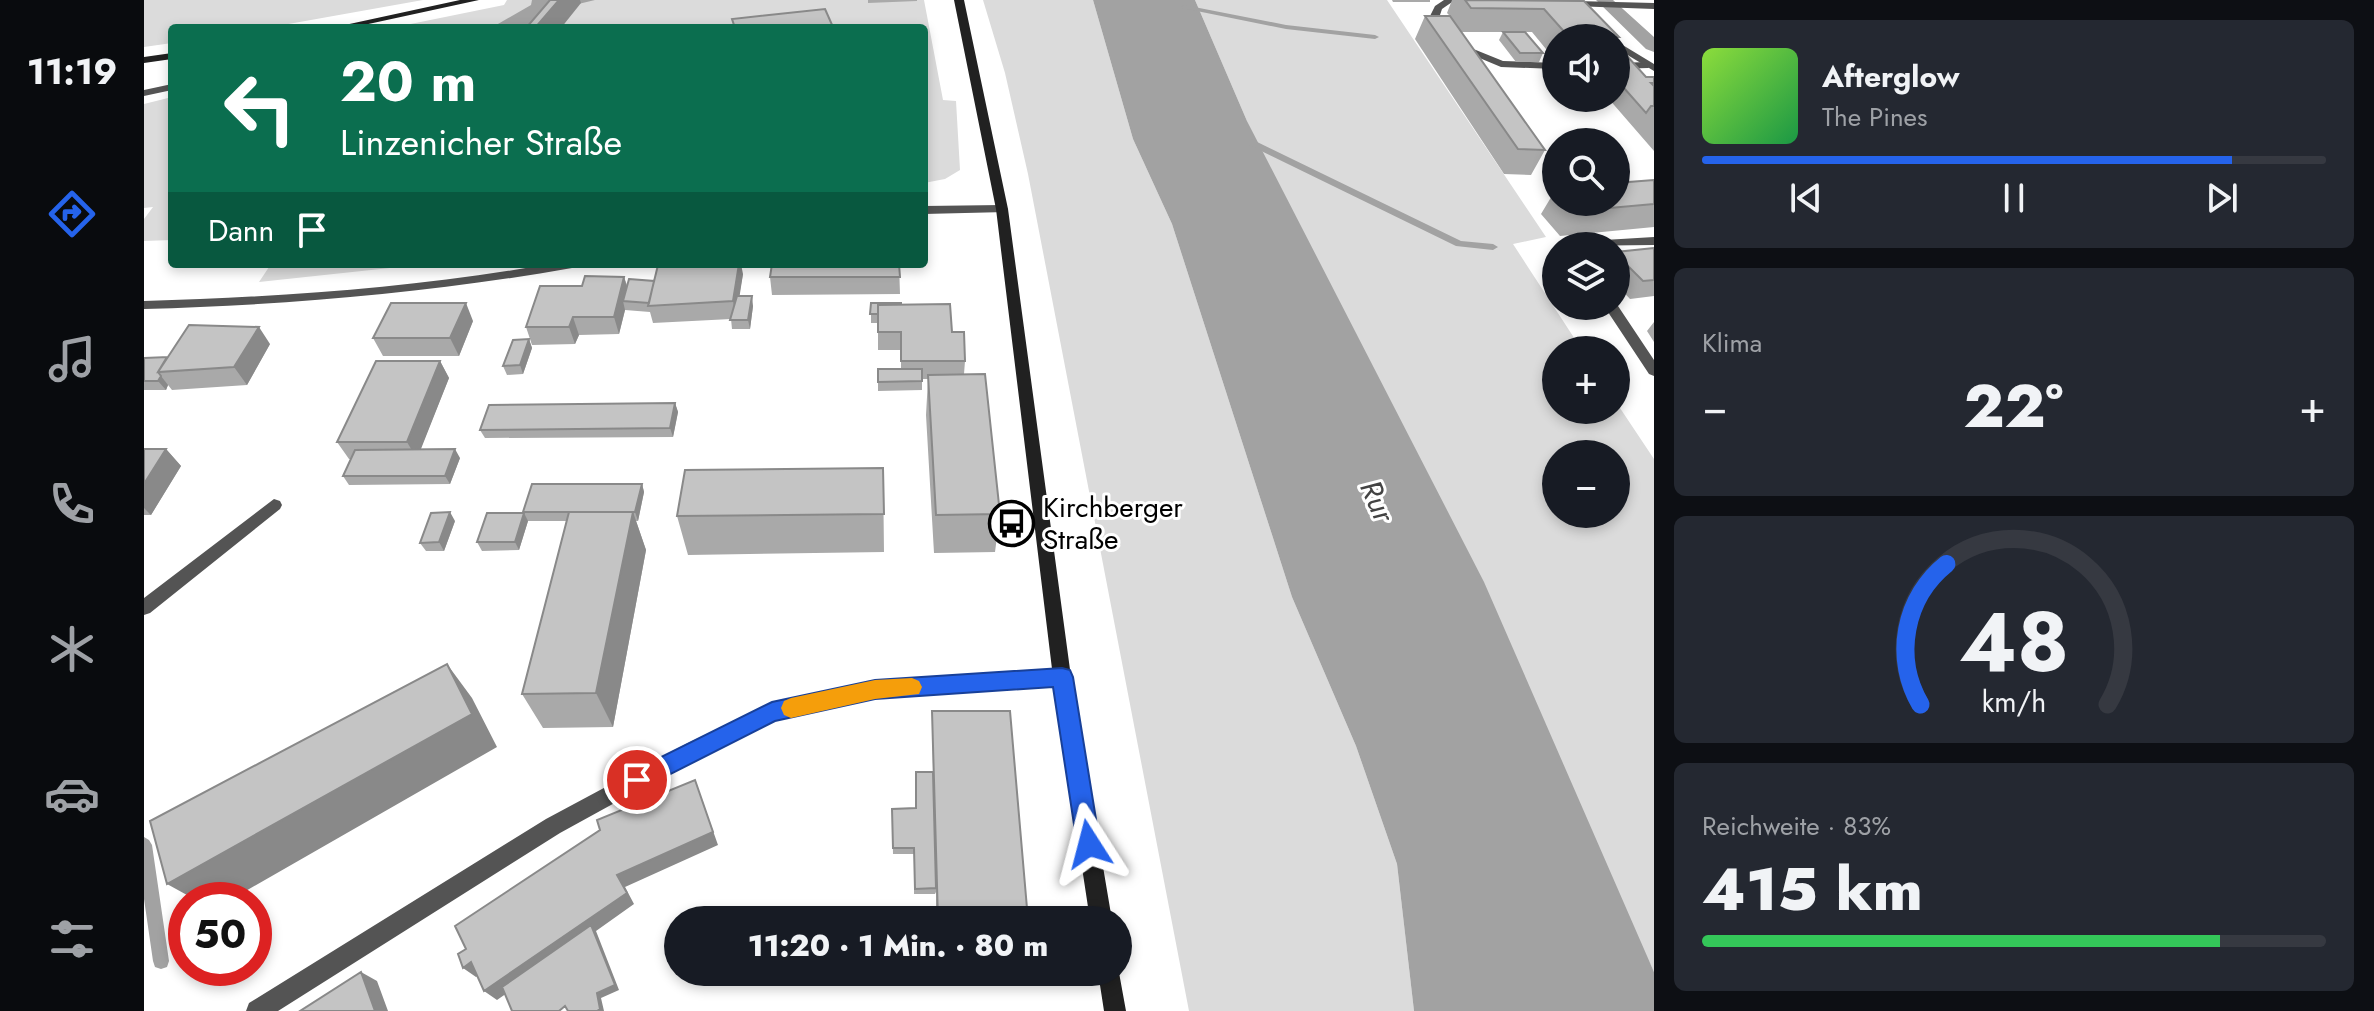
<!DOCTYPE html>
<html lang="de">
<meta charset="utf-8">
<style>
:root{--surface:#171b24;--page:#242831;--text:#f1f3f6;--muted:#9ea1a6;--line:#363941;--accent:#2563eb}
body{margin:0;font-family:Jost,sans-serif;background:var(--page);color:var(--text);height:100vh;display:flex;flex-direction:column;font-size:30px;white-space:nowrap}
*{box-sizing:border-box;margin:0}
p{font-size:26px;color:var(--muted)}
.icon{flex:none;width:44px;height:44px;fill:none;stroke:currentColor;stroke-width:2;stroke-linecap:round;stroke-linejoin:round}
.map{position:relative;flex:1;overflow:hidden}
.side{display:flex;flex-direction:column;gap:20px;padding:20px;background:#0d0f14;width:720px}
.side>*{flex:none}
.banner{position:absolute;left:24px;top:24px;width:760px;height:244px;border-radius:8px;box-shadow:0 4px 12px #0003;background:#0b6e4f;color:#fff;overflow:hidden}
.controls{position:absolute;left:1398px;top:24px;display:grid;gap:16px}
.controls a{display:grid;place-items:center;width:88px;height:88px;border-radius:50%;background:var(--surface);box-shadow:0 4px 12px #0003;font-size:40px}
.speed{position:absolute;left:24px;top:882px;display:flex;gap:16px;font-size:40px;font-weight:700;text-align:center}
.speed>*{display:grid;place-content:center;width:104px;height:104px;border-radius:50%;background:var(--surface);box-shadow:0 4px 12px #0003;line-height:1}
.speed .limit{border:12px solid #d22;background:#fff;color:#111}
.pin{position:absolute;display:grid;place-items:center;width:68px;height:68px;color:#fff;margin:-34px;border:4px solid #fff;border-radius:50%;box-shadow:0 2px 8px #0007}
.me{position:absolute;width:88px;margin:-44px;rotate:351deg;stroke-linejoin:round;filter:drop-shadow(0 0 6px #0008)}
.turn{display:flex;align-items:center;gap:28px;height:168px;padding:0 40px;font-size:36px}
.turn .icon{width:104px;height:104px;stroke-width:2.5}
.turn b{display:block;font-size:56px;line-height:68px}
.then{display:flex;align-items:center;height:76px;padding:0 40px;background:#0003;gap:16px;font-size:30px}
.big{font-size:60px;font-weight:800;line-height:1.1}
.side .widget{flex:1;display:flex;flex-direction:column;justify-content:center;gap:12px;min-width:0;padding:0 28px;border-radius:12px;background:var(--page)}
.side .dial{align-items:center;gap:0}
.dial svg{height:208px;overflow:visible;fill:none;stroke:var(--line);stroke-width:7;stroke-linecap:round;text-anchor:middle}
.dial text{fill:var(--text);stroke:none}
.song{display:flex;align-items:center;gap:24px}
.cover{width:96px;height:96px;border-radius:12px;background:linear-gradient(135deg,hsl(90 70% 55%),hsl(140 70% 35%))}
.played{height:8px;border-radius:4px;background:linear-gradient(90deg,var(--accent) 85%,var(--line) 85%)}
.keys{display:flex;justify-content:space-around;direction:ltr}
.heat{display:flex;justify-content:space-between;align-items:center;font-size:44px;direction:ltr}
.charge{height:12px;border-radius:6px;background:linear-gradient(90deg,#34c759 83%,var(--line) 0)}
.trip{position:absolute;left:520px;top:906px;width:468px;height:80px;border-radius:40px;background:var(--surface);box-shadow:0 4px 12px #0003;font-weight:800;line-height:80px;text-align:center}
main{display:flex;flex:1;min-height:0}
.tabs{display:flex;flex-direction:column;width:144px;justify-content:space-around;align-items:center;background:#090b0e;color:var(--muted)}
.tabs .icon{width:56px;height:56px}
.tabs .selected{color:var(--accent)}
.tabs b{font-size:36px;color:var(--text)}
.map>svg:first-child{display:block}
.green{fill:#dbdbdb;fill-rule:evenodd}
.water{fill:#a2a2a2}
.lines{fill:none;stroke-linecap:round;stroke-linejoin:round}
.stream{fill:#a2a2a2;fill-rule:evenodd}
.lane{fill:#545454;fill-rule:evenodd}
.street{fill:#545454;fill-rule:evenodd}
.secondary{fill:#212121;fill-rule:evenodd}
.wall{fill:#a9a9a9}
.shaded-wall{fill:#898989}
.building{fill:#c4c4c4;stroke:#898989;stroke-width:2}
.route{fill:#2563eb;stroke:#184099;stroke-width:2}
.slow{fill:#f59e0b}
.labels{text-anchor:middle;stroke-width:6;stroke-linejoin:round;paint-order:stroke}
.poi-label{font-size:28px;fill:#000;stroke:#fff;text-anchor:start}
.water-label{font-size:30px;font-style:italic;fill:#434343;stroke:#fff}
</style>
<main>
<nav class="tabs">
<b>11:19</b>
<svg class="icon selected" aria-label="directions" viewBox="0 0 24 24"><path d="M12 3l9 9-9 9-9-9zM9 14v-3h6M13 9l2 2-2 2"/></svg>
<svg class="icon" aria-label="music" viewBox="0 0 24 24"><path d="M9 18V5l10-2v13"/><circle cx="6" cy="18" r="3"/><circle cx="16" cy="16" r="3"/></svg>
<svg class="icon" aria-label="phone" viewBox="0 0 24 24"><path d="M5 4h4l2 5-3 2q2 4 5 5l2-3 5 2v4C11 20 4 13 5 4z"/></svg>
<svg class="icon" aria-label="climate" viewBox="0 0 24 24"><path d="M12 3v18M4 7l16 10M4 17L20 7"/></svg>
<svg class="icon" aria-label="car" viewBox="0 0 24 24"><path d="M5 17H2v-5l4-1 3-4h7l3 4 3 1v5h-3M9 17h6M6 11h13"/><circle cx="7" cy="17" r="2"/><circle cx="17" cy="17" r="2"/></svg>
<svg class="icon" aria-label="filters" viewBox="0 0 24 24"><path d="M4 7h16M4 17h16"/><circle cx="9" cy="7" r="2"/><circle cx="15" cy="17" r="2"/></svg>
</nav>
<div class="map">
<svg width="1510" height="1011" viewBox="0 0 1510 1011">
<rect width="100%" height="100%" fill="#fff"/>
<path class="green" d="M0,0H279L122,28H28V43L0,47Z
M363,0H780L799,100L812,101L816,170L801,179L780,183V28H247L360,5Z
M839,0H949L989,139L1028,224L1148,597L1212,746L1253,864L1270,1011H1045L884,174L861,73Z
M1051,0H1243L1402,237L1369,244L1438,350H1412V410H1472V402L1510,459V972L1103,121ZM1412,454H1472V514H1412Z
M28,97V240L0,241V219L9,207L0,208V104Z
M127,264H283L115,282Z"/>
<path class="water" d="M388,0H451L426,6L408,28H347L387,5Z
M949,0H1051L1103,121L1340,582L1510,972V1011H1270L1253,864L1212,746L1148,597L1028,224L989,139Z
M1452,0H1469L1510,37V52L1502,49Z"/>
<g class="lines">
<path class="stream" d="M1040,5L1142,25L1231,35L1235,37L1231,39L1142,29L1038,8L1037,7Z
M1101,139H1107L1317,241L1349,244L1354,247L1349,250L1312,246L1101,143Z
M0,837L5,840L8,845L25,961L23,967L17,969L11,967L9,961L0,899Z"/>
<path class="lane" d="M1300,0H1311L1298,9L1295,18L1304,33L1299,36L1296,35L1285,18L1291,6Z
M1432,1L1510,3V9L1429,6L1427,4Z
M1317,44L1359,61L1412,63V69L1357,67L1314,49L1312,47Z
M1472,63L1504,62L1509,65L1504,68L1472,69Z
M28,84V90L0,96V90Z"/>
<path class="street" d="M1472,41L1510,64V71L1472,48Z
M858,205L864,209L862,212L780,214V206Z
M1510,237V245L1421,246L1427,242Z
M405,264H434L428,268C286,293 144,305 0,309V301C136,297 271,288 405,264Z
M1472,303L1510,360V376L1505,374L1460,306H1472Z
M130,499L136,501L138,505L136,509L6,613L0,615V598Z
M918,669L924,671L927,677L924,683L918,685L731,698L631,720L556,756L416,833L134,1011H102L105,1003L402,819L542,744L621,706L731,682Z"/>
<path class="secondary" d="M316,0H335L206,28H187Z
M810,0H820L864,209L927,677L968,920H946L909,677L852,209Z
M28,53V59L0,63V57Z
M974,967L982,1011H960L954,972H974Z"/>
</g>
<path class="wall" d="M724,0H773V1L724,3Z
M1248,0H1286V2H1249Z
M1308,0H1419L1475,37L1472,41V38H1412L1411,60L1388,32H1382L1399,53L1395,62H1372L1355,40L1359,32H1317L1401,150L1387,175L1360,174L1271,39L1281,16H1306L1303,13Z
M1472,57L1502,77H1510V151L1464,98H1472Z
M1510,180V227L1416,236L1397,214L1412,189V202H1472Z
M1510,248V296L1486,299L1472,284V252Z
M755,264L756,294L628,295L626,277Z
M599,274L595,296L609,306L606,329H588L587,319L509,323L506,312L481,310L475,334L435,335L431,344L388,345L382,327L438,286L480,277L483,285L510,281Z
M727,303L757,305L808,332L821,361L820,374L856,514L851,552L790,553L782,415L784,379H778V390L734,391V369H757V350H734V323H727Z
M329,321L315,356H239L229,338Z
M1510,322V342L1503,331Z
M385,339L388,348L379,374L363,375L359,366Z
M126,344L103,385L28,390L24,385L22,390H0V358L23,357Z
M296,361L305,378L276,450L316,458L306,484L205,485L199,476L207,459H205L193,442Z
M531,403L534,412L529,437L341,438L336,430Z
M0,449H22L37,466L7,515H0Z
M739,468L740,552L544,555L533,516Z
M498,484L500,492L494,521H492L502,550L469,727L399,728L378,694L423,521H384L375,550L338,551L333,542L380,513Z
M311,521L300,551H282L276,543Z
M788,711L884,920H792V892L791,894H770V854H749L748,809L772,808L789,772Z
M793,972H884V973L793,974Z"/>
<path class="shaded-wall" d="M415,0H436L437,3L417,28H391Z
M595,264H597L599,274L592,319L589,301Z
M480,277L485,294L479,301L481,310L475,334L470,317Z
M608,296L609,306L606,329L604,320Z
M322,303L329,321L315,356L306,338Z
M429,317L435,335L431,344L425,327Z
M115,327L126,344L103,385L90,367Z
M385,339L388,348L379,374L376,365Z
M296,361L305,378L273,459L263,442Z
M17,376L24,385L22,390L14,381Z
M531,403L534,412L529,437L526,428Z
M22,449L37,466L7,515L0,508V484Z
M311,449L316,458L306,484L301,476Z
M498,484L500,492L494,521L491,512Z
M306,512L311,521L300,551L295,542Z
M489,512L502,550L469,727L452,693Z
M380,513L384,521L375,550L371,542Z
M303,664L328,698L353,747L86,900H52L23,884Z
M551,780L574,845L481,887L490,904L452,931L475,990L457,998L460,1011H453L450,932L353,1000L340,991L473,875Z
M327,962L340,972L332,977L319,968Z
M217,972L233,981L244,1011H231Z"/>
<path class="building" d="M406,0H415L391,28H382Z
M1321,0L1440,1L1475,37L1424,36L1400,9L1327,8Z
M681,9L689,27L591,28L588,19Z
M1281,16H1306L1401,150L1374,149Z
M1359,32H1381L1399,53H1376Z
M1472,57H1484L1502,77H1510V83H1507L1510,86V106H1507L1502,113L1472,79Z
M1510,180V204L1432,211L1424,202H1472V183Z
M1510,248V280L1499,281L1472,254V252Z
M555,264H595L589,301L504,306L514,265Z
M628,264H755L756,277H626Z
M441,276L480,277L470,317H429L425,327H382L396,286H438Z
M485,279L510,281L505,303L479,301Z
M593,296H608L604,320H586Z
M247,303H322L306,338H229Z
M727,303H757V305H734V314H726Z
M806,304L808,332H820L821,361H757V332H734V305Z
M45,325L115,327L90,367L14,372Z
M385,339L376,365L359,366L369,340Z
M23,357L14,372L17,376L14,381H0V358Z
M232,361H296L263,442H193Z
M734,369H778V381L734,382Z
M841,374L856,514L792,515L784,375Z
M531,403L526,428L336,430L345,405Z
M0,449H22L0,484Z
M311,449L301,476H199L211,450Z
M739,468L740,514L533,516L541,470Z
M388,484H498L491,512H379Z
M306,512L295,542L276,543L287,513Z
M425,512H489L452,693L378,694Z
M343,513H380L371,542H333Z
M303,664L328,714L23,884L6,821Z
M788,711H866L884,920H794Z
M772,772H789L792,888L771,889L770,848H749L748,809L772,808Z
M551,780L569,832L473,875L483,893L340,991L327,962L319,968L314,954L322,949L311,926L456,830L453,820Z
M447,925L471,985L453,993L456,1009L453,1011H424L421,1006L415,1011H368L358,987Z
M217,972L231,1011H156Z"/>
<path class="route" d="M918,668L926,670L929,677L956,844L953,852L945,856L936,852L933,844L909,687L731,699L631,721L493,791L485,788L482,780L485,773L628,702L731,680Z"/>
<path class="slow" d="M768,678L775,681L778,687L775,694L731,699L647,718L640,715L637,708L640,701L647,698L731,680Z"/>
<defs>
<symbol id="bus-ring" viewBox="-11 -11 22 22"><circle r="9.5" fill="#fff" stroke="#000" stroke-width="1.5"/><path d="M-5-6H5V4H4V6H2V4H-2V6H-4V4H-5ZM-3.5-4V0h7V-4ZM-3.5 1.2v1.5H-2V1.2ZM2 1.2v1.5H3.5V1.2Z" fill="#000"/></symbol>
</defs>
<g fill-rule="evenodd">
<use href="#bus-ring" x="842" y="498" width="51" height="51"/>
</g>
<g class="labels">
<g class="poi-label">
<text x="899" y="517">Kirchberger<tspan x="899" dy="32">Straße</tspan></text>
</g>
<g class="water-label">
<text transform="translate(1233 501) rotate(66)" y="10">Rur</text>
</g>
</g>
</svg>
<div class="controls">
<a><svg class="icon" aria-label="sound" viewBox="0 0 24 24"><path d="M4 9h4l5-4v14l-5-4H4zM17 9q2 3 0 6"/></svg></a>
<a><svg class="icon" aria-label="search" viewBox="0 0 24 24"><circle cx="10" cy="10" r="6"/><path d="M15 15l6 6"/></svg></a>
<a><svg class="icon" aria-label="layers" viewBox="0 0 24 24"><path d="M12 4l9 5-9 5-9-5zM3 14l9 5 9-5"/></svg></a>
<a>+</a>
<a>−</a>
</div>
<div class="speed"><div class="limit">50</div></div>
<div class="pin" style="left:493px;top:780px;background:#d93025"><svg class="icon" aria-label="arrive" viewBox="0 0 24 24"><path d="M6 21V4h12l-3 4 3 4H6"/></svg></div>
<svg class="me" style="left:945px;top:844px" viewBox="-20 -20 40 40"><path d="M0-17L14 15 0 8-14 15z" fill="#2563eb" stroke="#fff" stroke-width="4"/></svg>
<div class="trip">11:20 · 1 Min. · 80 m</div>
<div class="banner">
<div class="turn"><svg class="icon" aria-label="left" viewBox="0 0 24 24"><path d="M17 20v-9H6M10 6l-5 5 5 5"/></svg><div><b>20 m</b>Linzenicher Straße</div></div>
<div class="then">Dann<svg class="icon" aria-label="arrive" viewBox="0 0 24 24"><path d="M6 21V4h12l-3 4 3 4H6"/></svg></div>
</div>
</div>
<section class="side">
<div class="widget">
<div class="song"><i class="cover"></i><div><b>Afterglow</b><p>The Pines</p></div></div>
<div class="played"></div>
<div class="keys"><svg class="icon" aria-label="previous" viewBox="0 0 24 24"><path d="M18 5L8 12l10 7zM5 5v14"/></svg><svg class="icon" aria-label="pause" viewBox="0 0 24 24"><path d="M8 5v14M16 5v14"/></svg><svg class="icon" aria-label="next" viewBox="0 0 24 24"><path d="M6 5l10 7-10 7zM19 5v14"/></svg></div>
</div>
<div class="widget"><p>Klima</p>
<div class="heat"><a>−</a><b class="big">22°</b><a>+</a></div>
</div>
<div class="widget dial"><svg viewBox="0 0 100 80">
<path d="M14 69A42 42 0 1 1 86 69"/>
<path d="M14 69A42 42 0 0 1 24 15" stroke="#2563eb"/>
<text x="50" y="56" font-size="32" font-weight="700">48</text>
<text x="50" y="72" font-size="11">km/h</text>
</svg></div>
<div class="widget"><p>Reichweite · 83%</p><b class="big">415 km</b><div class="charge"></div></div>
</section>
</main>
